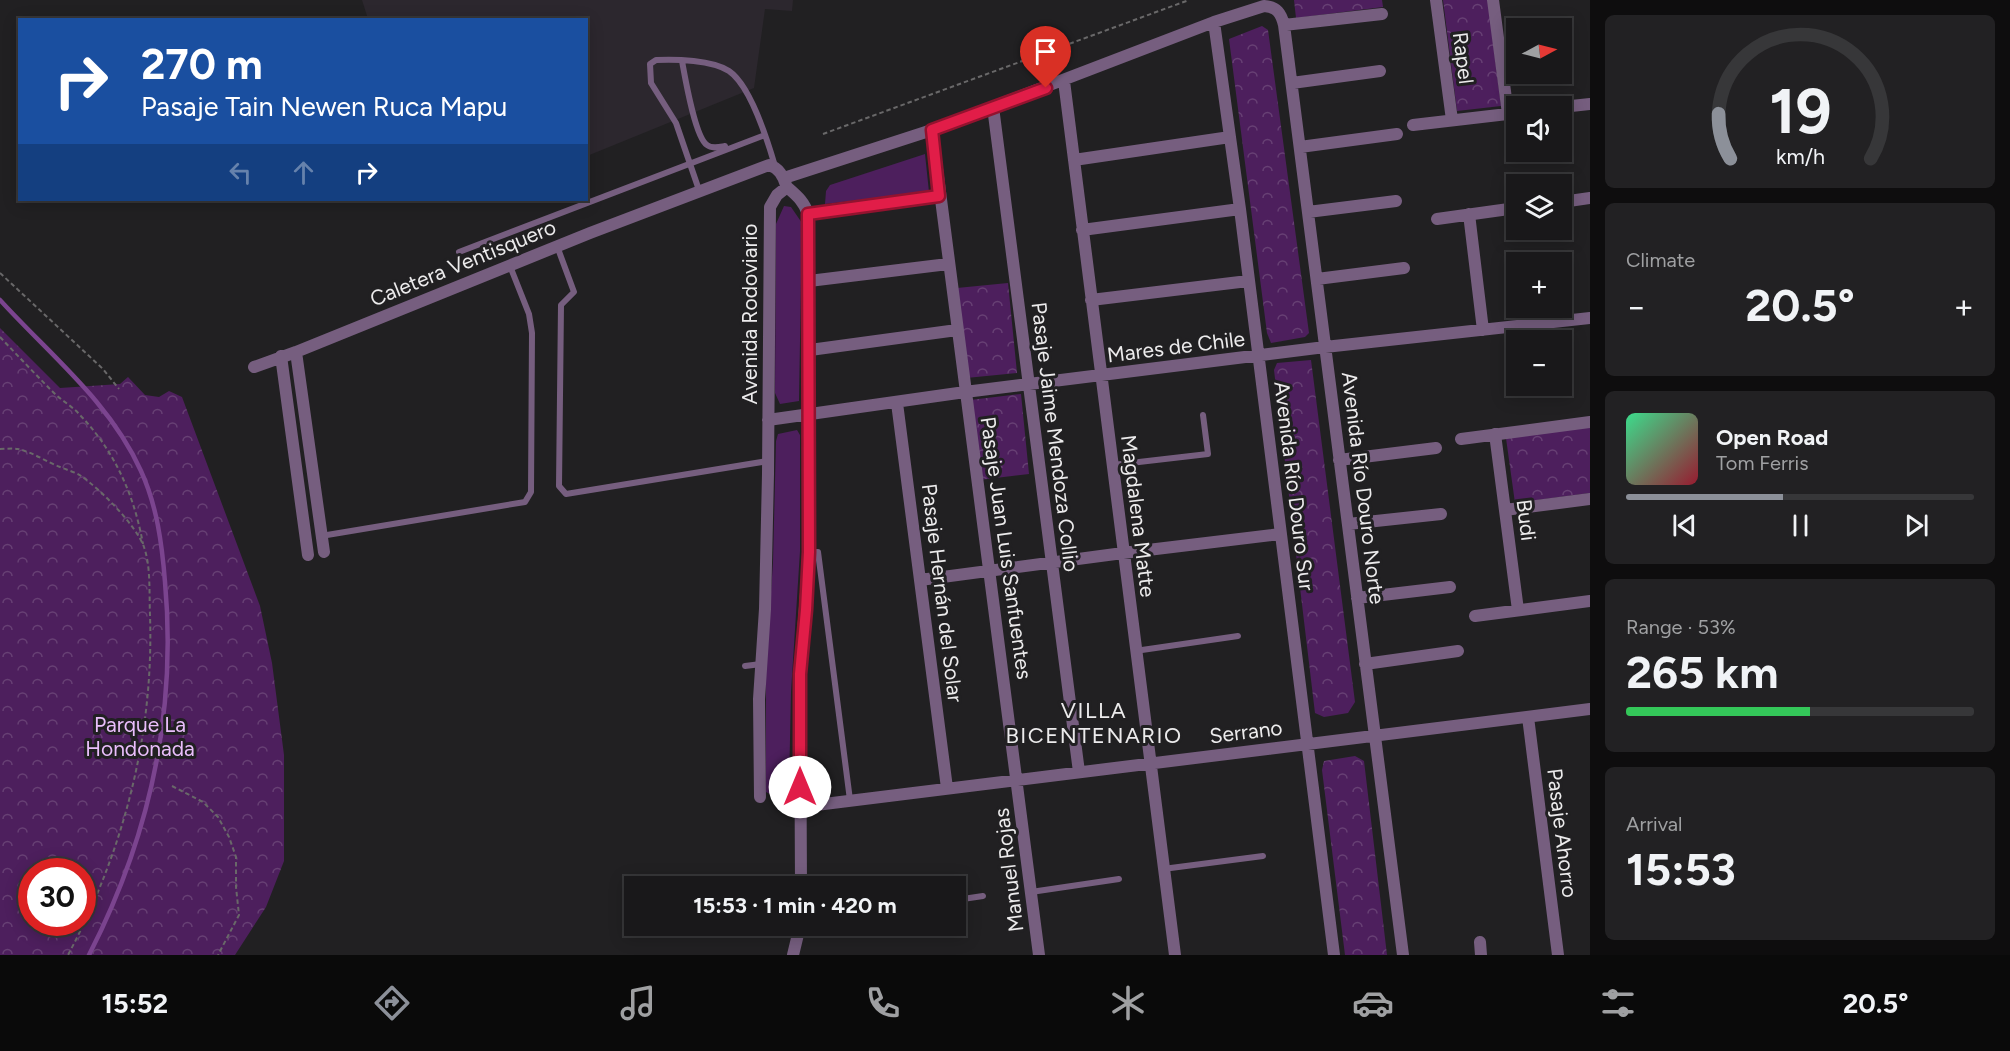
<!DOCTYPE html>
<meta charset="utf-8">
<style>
:root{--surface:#19181a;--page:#222123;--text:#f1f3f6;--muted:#9fa0a2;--line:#373739;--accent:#8c9099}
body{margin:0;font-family:Figtree,sans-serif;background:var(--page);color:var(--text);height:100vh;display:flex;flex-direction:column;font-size:22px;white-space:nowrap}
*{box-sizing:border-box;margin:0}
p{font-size:20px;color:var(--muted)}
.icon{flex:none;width:33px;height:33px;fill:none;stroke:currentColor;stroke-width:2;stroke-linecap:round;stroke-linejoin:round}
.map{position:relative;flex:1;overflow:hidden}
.drawer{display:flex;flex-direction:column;gap:15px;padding:15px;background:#0e0d0e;width:420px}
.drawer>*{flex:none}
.banner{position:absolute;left:18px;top:18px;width:570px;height:183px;border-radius:0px;box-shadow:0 3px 15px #0003,0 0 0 2px var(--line);background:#1a4fa0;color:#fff;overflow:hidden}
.needle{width:39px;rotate:83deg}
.tools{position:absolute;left:1506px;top:18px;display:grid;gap:12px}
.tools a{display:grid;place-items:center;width:66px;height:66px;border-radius:0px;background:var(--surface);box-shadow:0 3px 15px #0003,0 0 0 2px var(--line);font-size:30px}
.speed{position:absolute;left:18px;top:858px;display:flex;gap:12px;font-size:30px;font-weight:700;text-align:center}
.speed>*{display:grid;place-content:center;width:78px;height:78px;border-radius:50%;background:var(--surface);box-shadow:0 3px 15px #0003,0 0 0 2px var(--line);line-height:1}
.speed .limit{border:9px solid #d22;background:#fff;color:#111}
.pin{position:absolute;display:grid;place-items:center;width:51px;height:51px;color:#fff;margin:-62px -26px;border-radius:50% 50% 50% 0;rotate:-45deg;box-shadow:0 0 6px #0007}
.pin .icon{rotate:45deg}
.me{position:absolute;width:66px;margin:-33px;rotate:0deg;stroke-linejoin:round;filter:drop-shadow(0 0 4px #0008)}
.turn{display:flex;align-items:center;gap:21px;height:126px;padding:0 24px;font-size:27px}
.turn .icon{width:78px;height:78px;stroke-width:2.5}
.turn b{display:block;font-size:42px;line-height:51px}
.lanes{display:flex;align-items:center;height:57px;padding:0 24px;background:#0003;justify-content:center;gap:30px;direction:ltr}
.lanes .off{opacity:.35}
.big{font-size:45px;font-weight:700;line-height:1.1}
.drawer .tile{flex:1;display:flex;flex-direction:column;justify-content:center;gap:9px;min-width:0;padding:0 21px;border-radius:9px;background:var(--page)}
.drawer .dial{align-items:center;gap:0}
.dial svg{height:156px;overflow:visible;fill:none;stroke:var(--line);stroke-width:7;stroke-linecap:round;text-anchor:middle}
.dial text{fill:var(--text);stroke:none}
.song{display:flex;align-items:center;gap:18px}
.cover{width:72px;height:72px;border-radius:9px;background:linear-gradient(135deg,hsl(150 70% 55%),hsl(350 70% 35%))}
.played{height:6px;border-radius:3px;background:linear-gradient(90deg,var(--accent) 45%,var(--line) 45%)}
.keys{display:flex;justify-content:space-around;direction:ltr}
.heat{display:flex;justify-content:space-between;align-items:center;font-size:33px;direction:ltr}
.charge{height:9px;border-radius:4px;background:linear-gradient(90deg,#34c759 53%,var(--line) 0)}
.trip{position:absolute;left:624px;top:876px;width:342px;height:60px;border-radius:0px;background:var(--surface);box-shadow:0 3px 15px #0003,0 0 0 2px var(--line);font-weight:700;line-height:60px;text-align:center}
.dock{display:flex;height:96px;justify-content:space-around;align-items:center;background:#0a0a0a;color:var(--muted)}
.dock .icon{width:42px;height:42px}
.dock .selected{color:var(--accent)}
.dock b{font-size:27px;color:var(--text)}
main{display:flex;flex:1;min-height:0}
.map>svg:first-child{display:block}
.built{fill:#2c272e}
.grass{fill:#4d1f5d}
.park{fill:url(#park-crowns);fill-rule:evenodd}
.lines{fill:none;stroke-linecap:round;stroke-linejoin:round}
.stream{stroke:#7b448f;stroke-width:4.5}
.path{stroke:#696869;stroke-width:2;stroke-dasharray:4.5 3;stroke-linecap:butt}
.service{stroke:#765e7f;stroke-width:6}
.minor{stroke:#765e7f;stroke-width:12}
.route-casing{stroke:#92132f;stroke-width:15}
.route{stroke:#e11d48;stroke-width:10}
.labels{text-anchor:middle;stroke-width:6;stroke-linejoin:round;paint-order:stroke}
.street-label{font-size:21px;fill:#ecebec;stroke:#212022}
.park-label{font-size:21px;fill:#eabefc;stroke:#212022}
.neighbourhood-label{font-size:22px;letter-spacing:1.5px;fill:#ecebec;stroke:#212022}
</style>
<main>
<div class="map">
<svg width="1590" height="955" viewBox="0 0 1590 955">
<defs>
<pattern id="park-crowns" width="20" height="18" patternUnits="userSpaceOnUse" patternTransform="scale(1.5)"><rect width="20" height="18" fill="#4d1f5d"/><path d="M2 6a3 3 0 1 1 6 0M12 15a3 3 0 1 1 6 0" fill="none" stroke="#674074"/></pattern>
</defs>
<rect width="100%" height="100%" fill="#212022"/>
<path class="built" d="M362,0H793L792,11L765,9L754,88L587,156L586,20L368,19Z"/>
<path class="grass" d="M925,154L929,192L825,204L826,191L830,185Z
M784,206L791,207L802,223L799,401L780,404L775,393L776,224Z
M797,430L800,435V551L791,692L789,787L784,792L770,794L766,792V667L773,562L776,441L778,434Z"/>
<path class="park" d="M1294,0H1382L1383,7L1296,18Z
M1443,0H1488L1501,106L1457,111Z
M1262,26L1268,30L1309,333L1305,337L1271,343L1267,333L1229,39Z
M1008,283L1017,373L966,378L957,288Z
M0,328L60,388L120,384L128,377L145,395L159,397L169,391L182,397L260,606L272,663L284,755V861L266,907L235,955H0ZM32,872H82V922H32Z
M1311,360L1355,702L1348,713L1324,717L1315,713L1274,370L1277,363Z
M1021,394L1029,474L979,480L970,400Z
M1590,427V493L1515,503L1506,438Z
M1355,756L1364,761L1387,955H1345L1322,770L1324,761Z"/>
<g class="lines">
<path class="stream" d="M0,300C50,355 110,402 141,471C157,506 162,544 165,582C177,714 149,838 89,955"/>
<path class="path" d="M823,134L1189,0
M0,273L103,369L119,389
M0,337C18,356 36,375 54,393C62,401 72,406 79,414C114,450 134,494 143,544
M0,449C6,449 13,448 18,449C32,452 47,462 60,467C67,470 75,472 81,476C100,489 136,525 144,547C151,567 149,593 150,615C154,734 124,850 68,955
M172,786L203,802L218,817L229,837L236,857V887L239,915L218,955"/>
<path class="service" d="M682,61C685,77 695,137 707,145C712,149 719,147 725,146
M700,193L676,123L651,83L650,64L656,60C676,59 712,60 729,71C751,86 768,142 775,166
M557,246L574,292L561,305L559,486L566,494L768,461
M459,252L765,135
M1113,465L1208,454L1203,415
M321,536L525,502L531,492L532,333L529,314L510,266
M809,552H818L850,800
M1135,651L1238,636
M745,666L761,664
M1163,869L1263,856
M1031,892L1119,879
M956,900L983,896"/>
<path class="minor" d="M1436,0L1452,120
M1493,0L1508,114
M1214,22L1240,209L1334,955
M1284,25L1382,14
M1064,81L1175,955
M1292,83L1380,71
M993,107L1079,772
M1562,107L1590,104
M1413,125L1516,113
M932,130L1039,955
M1300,147L1397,134
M1074,160L1230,137
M784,178L932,130L1214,22L1264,6C1277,7 1281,13 1284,25L1403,955
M787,187C796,195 804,201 808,214L809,552L800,674L801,886
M1562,202L1590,198
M1308,212L1396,201
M808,214L939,196
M1469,214L1483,330
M1437,219L1516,208
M1082,230L1240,209
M1317,279L1404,268
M809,281L948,264
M1091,300L1248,281
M810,350L957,330
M296,352L324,552
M281,356L308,555
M254,367L296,352L590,233L769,165C779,168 783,176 786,185
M897,403L947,788
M768,420L965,392L1325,347L1590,318
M1495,434L1518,610
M1461,439L1590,422
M1339,460L1436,448
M1505,510L1590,499
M1348,524L1441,514
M920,580L1123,553L1280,534
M1357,598L1450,587
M1475,616L1590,601
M1365,664L1458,651
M1528,717L1558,955
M760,797L759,699L765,609L768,474L770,207L777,195L787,187
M800,807L1590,709
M1480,942L1481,955
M793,955L800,926"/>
</g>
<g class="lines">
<defs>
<path id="route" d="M800,787V674L806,610L809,552L808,214L939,196L932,130L1046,88"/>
</defs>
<use href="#route" class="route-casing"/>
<use href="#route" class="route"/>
</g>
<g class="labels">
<g class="street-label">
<text transform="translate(1463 58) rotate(83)" y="7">Rapel</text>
<text transform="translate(463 263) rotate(-22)" y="7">Caletera Ventisquero</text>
<text transform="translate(750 314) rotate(-90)" y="7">Avenida Rodoviario</text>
<text transform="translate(1176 347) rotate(-7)" y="7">Mares de Chile</text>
<text transform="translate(1055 437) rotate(83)" y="7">Pasaje Jaime Mendoza Collio</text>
<text transform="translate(1294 486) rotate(83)" y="7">Avenida Río Douro Sur</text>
<text transform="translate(1363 488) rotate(83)" y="7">Avenida Río Douro Norte</text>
<text transform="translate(1138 516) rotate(83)" y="7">Magdalena Matte</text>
<text transform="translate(1526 520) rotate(83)" y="7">Budi</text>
<text transform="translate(1006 548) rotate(82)" y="7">Pasaje Juan Luis Sanfuentes</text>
<text transform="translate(942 593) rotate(83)" y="7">Pasaje Hernán del Solar</text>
<text transform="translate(1246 732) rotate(-7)" y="7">Serrano</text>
<text transform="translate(1562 833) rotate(83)" y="7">Pasaje Ahorro</text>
<text transform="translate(1009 870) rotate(-97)" y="7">Manuel Rojas</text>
</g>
<g class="park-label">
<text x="140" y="732">Parque La<tspan x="140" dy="24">Hondonada</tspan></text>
</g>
<g class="neighbourhood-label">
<text x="1094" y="718">VILLA<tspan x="1094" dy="25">BICENTENARIO</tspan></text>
</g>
</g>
</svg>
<div class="tools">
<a><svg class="needle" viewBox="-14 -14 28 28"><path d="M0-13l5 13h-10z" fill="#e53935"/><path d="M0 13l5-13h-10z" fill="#9fa0a2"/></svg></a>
<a><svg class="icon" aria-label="sound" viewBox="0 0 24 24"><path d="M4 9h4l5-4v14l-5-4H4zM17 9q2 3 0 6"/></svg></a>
<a><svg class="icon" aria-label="layers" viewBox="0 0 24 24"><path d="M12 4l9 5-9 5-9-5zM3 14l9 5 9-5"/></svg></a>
<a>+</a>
<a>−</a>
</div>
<div class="speed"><div class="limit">30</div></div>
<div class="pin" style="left:1046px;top:88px;background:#d93025"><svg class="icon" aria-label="arrive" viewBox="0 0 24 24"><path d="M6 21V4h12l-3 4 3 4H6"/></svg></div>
<svg class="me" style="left:800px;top:787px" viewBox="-20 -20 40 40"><circle r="19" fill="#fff"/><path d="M0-13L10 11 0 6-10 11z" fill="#e11d48"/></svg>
<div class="trip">15:53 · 1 min · 420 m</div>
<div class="banner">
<div class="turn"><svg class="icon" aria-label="right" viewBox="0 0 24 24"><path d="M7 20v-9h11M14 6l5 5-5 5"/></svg><div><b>270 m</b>Pasaje Tain Newen Ruca Mapu</div></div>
<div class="lanes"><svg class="icon off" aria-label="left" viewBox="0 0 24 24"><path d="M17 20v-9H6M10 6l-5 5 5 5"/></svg><svg class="icon off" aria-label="ahead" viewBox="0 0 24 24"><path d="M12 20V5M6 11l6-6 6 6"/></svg><svg class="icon" aria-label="right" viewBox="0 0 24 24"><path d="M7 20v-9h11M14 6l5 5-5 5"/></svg></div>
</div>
</div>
<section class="drawer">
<div class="tile dial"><svg viewBox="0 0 100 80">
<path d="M14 69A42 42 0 1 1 86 69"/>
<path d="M14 69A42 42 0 0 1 8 46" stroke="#8c9099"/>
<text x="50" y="56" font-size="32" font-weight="700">19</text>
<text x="50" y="72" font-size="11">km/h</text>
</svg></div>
<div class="tile"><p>Climate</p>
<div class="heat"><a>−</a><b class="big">20.5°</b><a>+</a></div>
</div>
<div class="tile">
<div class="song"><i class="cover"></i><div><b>Open Road</b><p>Tom Ferris</p></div></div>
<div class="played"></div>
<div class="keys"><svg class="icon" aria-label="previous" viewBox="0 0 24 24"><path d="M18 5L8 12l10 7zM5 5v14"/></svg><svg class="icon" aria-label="pause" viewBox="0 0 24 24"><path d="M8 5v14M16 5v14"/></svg><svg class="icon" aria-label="next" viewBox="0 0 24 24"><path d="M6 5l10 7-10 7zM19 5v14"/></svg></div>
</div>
<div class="tile"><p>Range · 53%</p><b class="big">265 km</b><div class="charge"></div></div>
<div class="tile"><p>Arrival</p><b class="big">15:53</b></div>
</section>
</main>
<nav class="dock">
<b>15:52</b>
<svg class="icon selected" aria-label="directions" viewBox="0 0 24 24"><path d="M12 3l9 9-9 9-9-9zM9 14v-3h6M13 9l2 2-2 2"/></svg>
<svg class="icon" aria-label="music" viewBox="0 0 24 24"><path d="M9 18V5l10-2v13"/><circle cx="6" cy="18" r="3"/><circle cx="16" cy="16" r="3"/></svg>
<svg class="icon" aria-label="phone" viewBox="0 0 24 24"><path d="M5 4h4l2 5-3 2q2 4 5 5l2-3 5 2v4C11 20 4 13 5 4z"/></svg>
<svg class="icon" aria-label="climate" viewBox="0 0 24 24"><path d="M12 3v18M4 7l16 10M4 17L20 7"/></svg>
<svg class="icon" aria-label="car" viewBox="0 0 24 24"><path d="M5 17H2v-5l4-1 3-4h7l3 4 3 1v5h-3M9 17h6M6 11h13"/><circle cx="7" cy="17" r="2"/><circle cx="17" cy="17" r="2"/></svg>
<svg class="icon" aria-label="filters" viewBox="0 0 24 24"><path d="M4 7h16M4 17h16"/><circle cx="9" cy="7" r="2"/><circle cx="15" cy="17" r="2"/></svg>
<b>20.5°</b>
</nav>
